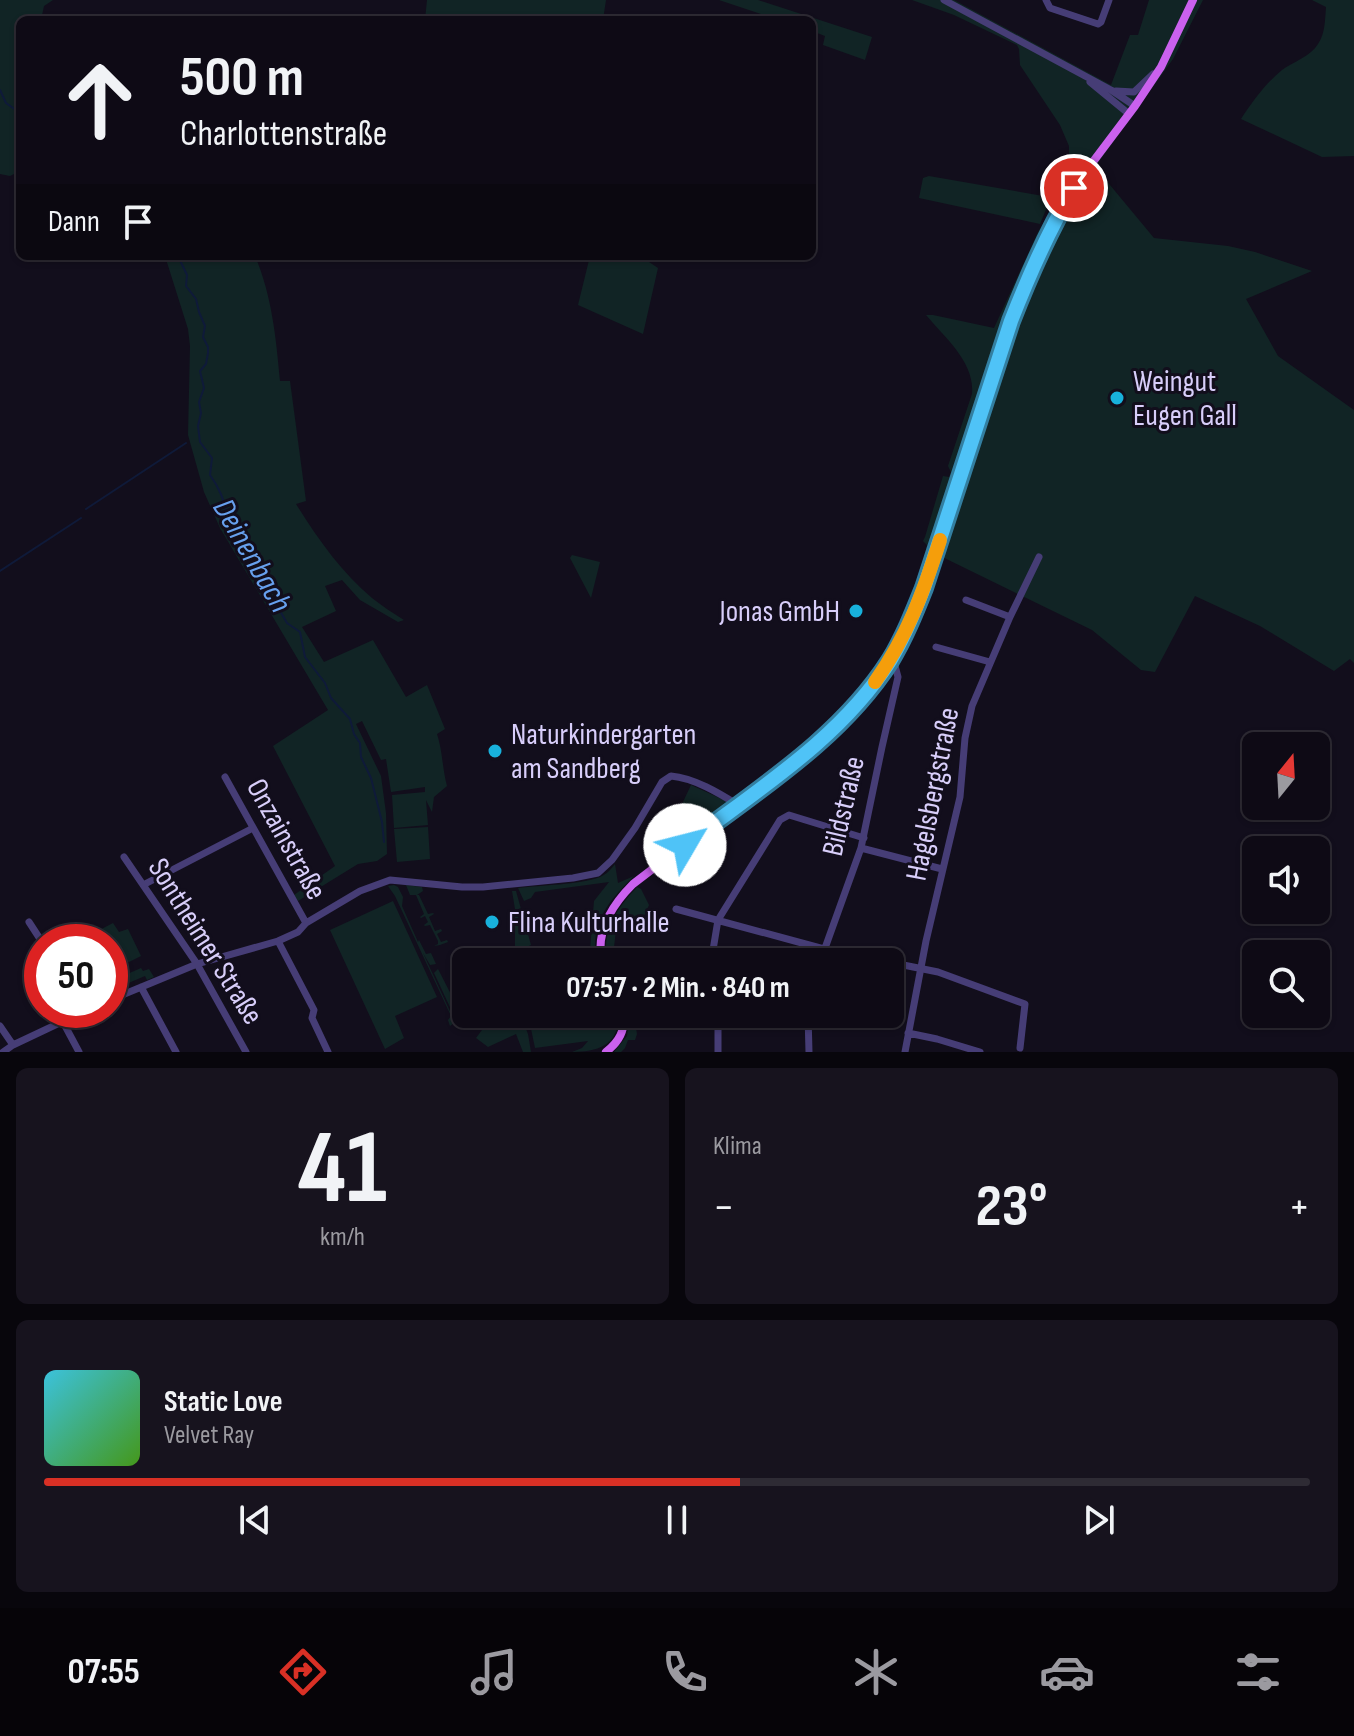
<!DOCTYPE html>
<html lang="de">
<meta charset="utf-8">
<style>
:root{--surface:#0e0a15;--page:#17131e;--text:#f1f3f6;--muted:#9b9aa0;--line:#2e2b34;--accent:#d93025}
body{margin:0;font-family:"Sofia Sans Condensed",sans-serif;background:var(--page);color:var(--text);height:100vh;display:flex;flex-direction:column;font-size:30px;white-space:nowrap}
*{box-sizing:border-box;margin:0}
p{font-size:26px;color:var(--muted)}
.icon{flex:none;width:44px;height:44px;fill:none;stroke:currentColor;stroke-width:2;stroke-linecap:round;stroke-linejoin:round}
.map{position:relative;height:1052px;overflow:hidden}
.details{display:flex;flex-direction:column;gap:16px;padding:16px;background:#08060c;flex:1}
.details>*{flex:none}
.top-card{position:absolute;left:16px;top:16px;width:800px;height:244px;border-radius:12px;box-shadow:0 2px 6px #0004,0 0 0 2px var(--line);background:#0e0a15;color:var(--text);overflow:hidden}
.needle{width:52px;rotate:18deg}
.tools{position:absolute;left:1242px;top:732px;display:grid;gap:16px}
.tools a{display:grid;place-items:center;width:88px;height:88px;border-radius:12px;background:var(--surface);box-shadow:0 2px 6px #0004,0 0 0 2px var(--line);font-size:40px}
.speed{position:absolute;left:24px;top:924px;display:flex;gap:16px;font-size:40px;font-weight:700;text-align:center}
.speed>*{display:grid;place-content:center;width:104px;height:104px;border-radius:50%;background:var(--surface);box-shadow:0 2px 6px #0004,0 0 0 2px var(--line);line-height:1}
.speed .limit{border:12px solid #d22;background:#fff;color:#111}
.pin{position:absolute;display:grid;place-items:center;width:68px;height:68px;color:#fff;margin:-34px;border:4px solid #fff;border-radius:50%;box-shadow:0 2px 8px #0007}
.me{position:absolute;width:88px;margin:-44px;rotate:53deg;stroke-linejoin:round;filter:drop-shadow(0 0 6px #0008)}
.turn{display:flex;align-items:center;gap:28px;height:168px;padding:0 32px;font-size:36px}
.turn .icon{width:104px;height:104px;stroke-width:2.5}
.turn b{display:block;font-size:56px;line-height:68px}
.then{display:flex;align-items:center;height:76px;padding:0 32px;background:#0003;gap:16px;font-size:30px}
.big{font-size:60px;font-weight:700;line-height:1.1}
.details .card{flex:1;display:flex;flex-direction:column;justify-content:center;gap:12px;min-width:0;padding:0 28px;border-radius:12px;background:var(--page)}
.details .dial{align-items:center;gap:0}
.dial b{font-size:104px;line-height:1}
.song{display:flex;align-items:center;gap:24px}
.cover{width:96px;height:96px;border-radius:12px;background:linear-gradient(135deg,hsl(190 70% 55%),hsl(100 70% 35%))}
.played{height:8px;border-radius:4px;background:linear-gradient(90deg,var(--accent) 55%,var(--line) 55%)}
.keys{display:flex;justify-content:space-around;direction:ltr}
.heat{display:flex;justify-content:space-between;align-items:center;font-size:44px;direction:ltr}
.details .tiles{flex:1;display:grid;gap:16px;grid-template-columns:1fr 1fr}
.card:last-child{grid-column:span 2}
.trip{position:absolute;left:452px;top:948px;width:452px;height:80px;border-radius:12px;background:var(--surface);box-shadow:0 2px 6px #0004,0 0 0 2px var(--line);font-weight:700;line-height:80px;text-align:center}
.tabs{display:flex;height:128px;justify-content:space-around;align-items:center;background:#060408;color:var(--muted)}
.tabs .icon{width:56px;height:56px}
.tabs .active{color:var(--accent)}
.tabs b{font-size:36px;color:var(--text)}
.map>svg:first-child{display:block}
.green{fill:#112425}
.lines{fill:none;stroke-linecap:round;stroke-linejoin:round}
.stream{stroke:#0f1a39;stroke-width:2}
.minor{stroke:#463d76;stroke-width:7}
.major{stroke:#ca61ee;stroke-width:8}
.route-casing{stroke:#337fa1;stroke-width:20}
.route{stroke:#4fc3f7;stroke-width:14}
.slow{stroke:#f59e0b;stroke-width:14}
.poi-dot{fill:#18b1dc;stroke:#120e1c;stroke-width:3}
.labels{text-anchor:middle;stroke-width:6;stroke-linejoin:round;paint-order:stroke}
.poi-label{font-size:30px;fill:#d8cefa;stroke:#120e1c;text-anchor:start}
.street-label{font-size:30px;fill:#d8cefa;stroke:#120e1c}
.water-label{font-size:32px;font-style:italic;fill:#67a0ee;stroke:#120e1c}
</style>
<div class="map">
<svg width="1354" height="1052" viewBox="0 0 1354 1052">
<rect width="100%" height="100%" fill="#120e1c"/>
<path class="green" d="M0,0H53L44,6L41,20H20V171L10,176L0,174Z
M427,0H606L603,20H425Z
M719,0H758L872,37L865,60L823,45L825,36L812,31V20H779Z
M912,0H954L1111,85L1130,35H1138L1149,0H1203L1173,59L1095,167L1154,238L1228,246L1255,252L1312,271L1246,299L1278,356L1354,410V663L1350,659L1334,671L1260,626L1195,596L1155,672L1141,670L1092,630L926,549L927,545L923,541L925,537L943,476L949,477L951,472L948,466L972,394C975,362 945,338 926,315H933L994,328L1038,232L1053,206L1069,157V146L1060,125L1020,65L1019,49L1017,45L954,15Z
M1312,0H1354V156L1322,157L1241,119C1253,101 1265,84 1282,70C1293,62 1311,56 1318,44C1325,34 1325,20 1326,7Z
M929,176L1049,197L1050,200L1040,224L919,198L923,178Z
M165,256H255C272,296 276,338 280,381H290L306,501L296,504C318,539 341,572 372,598C382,606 393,613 404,620L398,622L360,600L342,580L325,586L336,611L302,627L324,662L373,640L406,697L427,685L445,729L437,734C443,753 442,767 447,786L434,797L432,812L426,800L428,825L394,828L392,795L425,792V787L391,792L386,759L381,760L362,721L356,724L381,776L386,813L387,854L377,861L358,864L298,901L294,895L335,866L273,746L328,710L220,528L204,492L188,435L190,346L188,329Z
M590,256H651L649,262L658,268L643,334L578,305Z
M572,555L600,562L591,598L570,558Z
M691,785L726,801V805L672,846L664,842Z
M428,827L430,859L397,862L394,829Z
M615,864L618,883L634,876C608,902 589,923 597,962H589L594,901L609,882L535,892L531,898L524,901L518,888C542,885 578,885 600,877C607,874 610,870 615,864Z
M394,885L398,887L403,897L402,906L418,942L419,940L426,954L431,953L436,964L430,965L423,953L455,1022L450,1026L448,1020L451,1016L395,896L388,886Z
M406,885L422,887L423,891L417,895H419L428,914L433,913L434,914L429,917L435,931L441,929L442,931L437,934L441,942L447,940L448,942L440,945L434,946L438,944V941L430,925L425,926L424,925L428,922L425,916L421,918L420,917L424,914L416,895H410Z
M637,887L641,889L649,905L641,923L616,930L614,947L617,962H608C600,932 618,907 637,887Z
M512,891H516L531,945L504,958L502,955L514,948L515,946V909Z
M393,901L437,997L395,1016L404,1038L385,1049L330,930Z
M113,923L119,932L128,929L141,956L121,966L125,975L141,968L143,971L149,969L154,977L147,980L145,976L119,987L110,970V942H94L90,935Z
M438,969L458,1008L456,1020L434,973Z
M515,1014H520L528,1034L531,1052H523L516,1034L488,1047L476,1038L482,1030Z
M573,1014H618C620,1045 598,1052 572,1052L582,1048L588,1041L535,1048L530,1024L567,1021Z
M630,1014H637L634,1017L637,1034L635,1040H628L625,1048L621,1052H614L627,1036Z"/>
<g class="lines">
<path class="stream" d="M0,90L6,103L20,113
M178,256L187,275L186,286L196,299L199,312L205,326L203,337L208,347V353L206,364L200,371L204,388L199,402L201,413L198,426L200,442L212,458L210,475C218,486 226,502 226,515L234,522L242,545L249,549L260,568V574L264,581L275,590L277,596L276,604L287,623L300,632L305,657L325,683L331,698L350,719L354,734L360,743L361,757L371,778L382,822L384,842
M86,509L186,443
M0,571L81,518"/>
<path class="minor" d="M944,0L1111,90L1135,106
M1046,0L1050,8L1098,24L1101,22L1109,0
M1090,82L1129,114
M1116,91L1134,92L1153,74
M966,600L1010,617
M936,647L990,662
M225,777L306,923
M861,848L942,869
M124,857L197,964L246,1052
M143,885L253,828
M676,909L824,949L938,972L1025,1004L1020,1048
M29,922L42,942
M278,941L314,1010L312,1018L328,1052
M714,962L713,950L718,920L780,820L789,815L864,838
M820,962L861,848L882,747L898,677L895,666L890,661
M141,987L176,1052
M110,1000L197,964L278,941L298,932L306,923L360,891L390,880L462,887H483L573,878L598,873L612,860L635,828L662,782L671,776C694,778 719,793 738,805
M808,1014L809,1052
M63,1022L79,1052
M0,1026L13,1045
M908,1033L937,1039L980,1052
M3,1052L13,1045L87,1010
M718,1052V1014
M905,1052L926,941L960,797L965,738L972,706L1010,617L1039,557"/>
<path class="major" d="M602,962C595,931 612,905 633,884L808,750L839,723L858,703L890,661L908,628L924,588L1011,321L1041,247L1057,216L1083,175L1135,106L1161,67L1193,0
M606,1052C620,1041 624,1031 625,1014"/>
</g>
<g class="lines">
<defs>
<path id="route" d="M685,845C757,790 840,739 890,661C904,638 914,613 924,588L1011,321C1029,275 1048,231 1074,188"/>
</defs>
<use href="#route" class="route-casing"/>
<use href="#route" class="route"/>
<path class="slow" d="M875,682C908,635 923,593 940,540"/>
</g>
<g class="poi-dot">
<circle cx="1117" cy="398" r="8"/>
<circle cx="856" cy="611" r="8"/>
<circle cx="495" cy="751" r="8"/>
<circle cx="492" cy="922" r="8"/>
</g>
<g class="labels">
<g class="poi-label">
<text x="1133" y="391">Weingut<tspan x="1133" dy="34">Eugen Gall</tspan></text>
<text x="840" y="621" text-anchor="end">Jonas GmbH</text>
<text x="511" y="744">Naturkindergarten<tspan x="511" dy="34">am Sandberg</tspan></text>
<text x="508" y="932">Flina Kulturhalle</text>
</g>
<g class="street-label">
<text transform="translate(932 794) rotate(-79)" y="10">Hagelsbergstraße</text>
<text transform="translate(843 806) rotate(-77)" y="10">Bildstraße</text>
<text transform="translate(287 839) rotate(61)" y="10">Onzainstraße</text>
<text transform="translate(206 941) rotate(58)" y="10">Sontheimer Straße</text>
</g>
<g class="water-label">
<text transform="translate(253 555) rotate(60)" y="11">Deinenbach</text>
</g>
</g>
</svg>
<div class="tools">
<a><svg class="needle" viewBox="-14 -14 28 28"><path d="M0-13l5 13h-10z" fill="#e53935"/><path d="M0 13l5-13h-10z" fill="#9b9aa0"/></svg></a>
<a><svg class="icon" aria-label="sound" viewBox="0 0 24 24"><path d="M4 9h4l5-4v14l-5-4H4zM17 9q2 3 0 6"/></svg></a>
<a><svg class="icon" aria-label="search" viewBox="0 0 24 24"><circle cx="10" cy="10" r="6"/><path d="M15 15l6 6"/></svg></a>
</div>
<div class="speed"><div class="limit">50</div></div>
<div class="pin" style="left:1074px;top:188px;background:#d93025"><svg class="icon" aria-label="arrive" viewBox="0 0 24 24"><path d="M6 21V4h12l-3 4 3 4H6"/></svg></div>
<svg class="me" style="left:685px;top:845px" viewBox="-20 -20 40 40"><circle r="19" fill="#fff"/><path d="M0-13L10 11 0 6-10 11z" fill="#4fc3f7"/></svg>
<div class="trip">07:57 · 2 Min. · 840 m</div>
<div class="top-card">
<div class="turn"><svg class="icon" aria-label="ahead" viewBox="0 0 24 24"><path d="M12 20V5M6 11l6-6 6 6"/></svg><div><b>500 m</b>Charlottenstraße</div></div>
<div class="then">Dann<svg class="icon" aria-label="arrive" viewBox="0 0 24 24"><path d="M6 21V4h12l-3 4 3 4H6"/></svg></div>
</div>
</div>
<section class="details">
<div class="tiles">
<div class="card dial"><b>41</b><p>km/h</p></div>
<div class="card"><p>Klima</p>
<div class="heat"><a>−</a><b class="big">23°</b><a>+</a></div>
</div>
<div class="card">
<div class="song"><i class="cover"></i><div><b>Static Love</b><p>Velvet Ray</p></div></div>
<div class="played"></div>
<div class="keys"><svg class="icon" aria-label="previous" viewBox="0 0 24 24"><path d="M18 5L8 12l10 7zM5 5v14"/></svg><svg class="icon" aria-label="pause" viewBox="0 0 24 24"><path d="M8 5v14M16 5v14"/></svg><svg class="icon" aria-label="next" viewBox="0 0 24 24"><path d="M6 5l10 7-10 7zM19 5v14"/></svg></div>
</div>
</div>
</section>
<nav class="tabs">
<b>07:55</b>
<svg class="icon active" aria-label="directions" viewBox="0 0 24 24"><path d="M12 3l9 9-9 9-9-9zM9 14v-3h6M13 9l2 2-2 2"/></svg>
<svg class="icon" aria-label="music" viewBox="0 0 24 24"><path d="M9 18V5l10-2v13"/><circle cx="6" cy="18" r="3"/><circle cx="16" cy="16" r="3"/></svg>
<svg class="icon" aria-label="phone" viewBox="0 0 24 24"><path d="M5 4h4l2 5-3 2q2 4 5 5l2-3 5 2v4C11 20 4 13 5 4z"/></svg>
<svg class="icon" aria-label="climate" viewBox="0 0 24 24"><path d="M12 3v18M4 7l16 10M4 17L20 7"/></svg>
<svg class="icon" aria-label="car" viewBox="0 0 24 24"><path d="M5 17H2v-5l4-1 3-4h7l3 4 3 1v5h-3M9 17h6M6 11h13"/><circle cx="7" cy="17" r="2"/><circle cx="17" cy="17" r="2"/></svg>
<svg class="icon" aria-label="filters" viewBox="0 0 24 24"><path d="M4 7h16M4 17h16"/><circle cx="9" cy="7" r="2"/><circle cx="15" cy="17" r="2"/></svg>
</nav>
